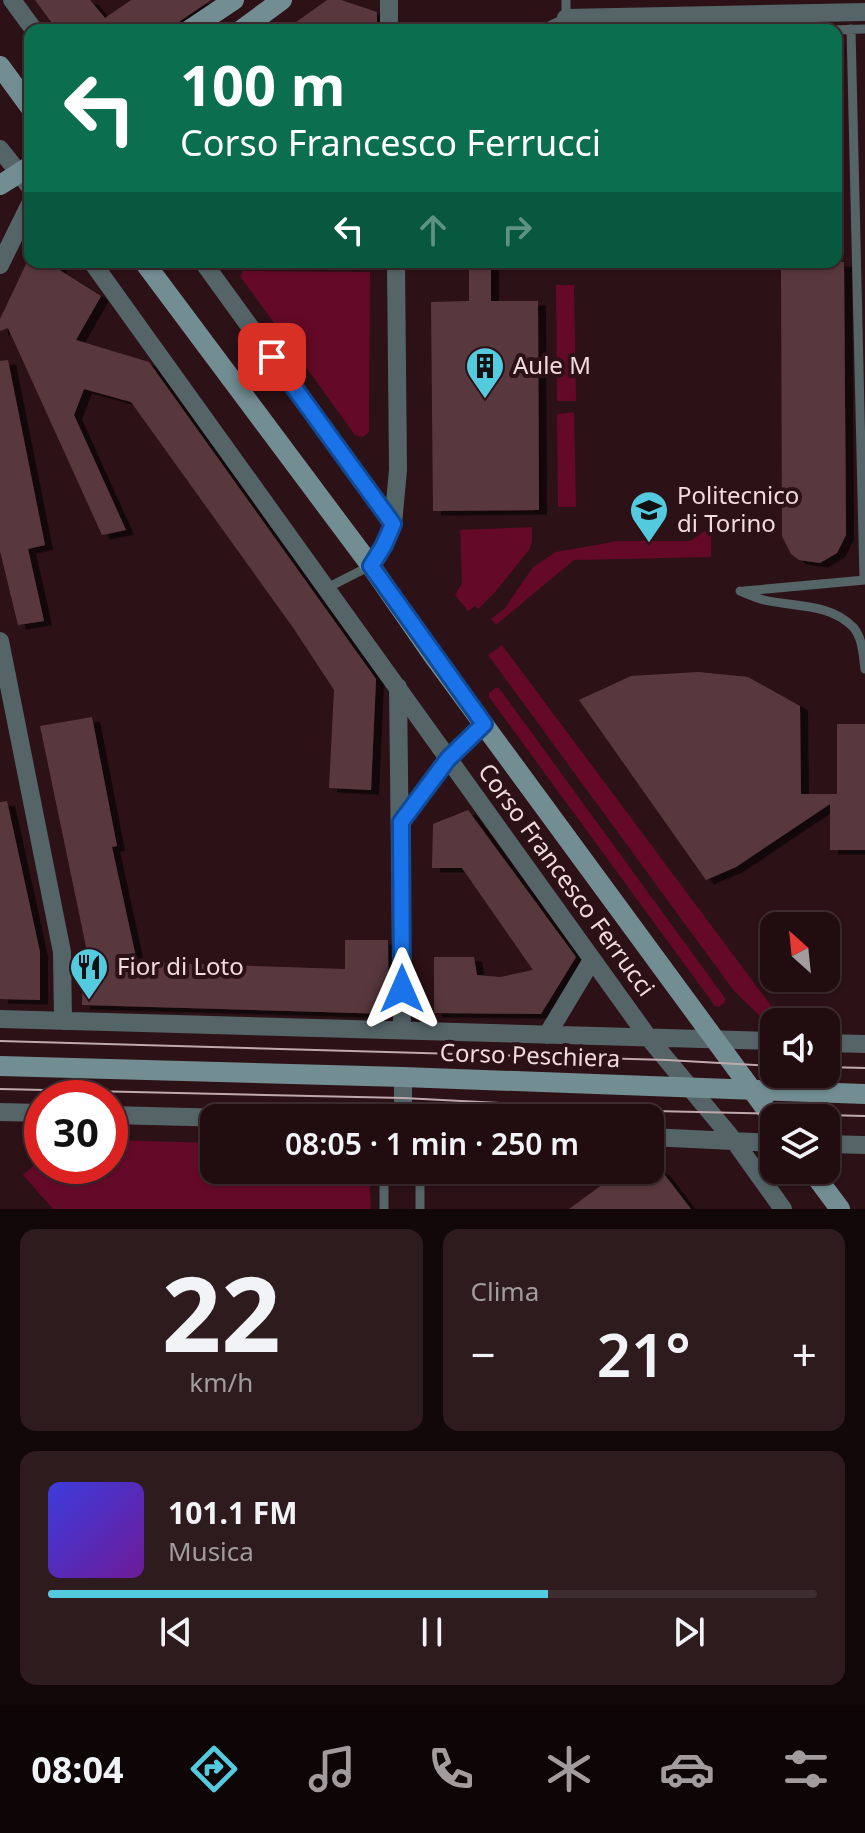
<!DOCTYPE html>
<html lang="it">
<meta charset="utf-8">
<style>
:root{--surface:#210d10;--page:#2d1b1e;--text:#f1f3f6;--muted:#a29c9f;--line:#3e2d30;--accent:#54cade}
body{margin:0;font-family:"Noto Sans",sans-serif;background:var(--page);color:var(--text);height:100vh;display:flex;flex-direction:column;font-size:30px;white-space:nowrap}
*{box-sizing:border-box;margin:0}
p{font-size:26px;color:var(--muted)}
.icon{flex:none;width:44px;height:44px;fill:none;stroke:currentColor;stroke-width:2;stroke-linecap:round;stroke-linejoin:round}
.map{position:relative;height:1209px;overflow:hidden}
.sheet{display:flex;flex-direction:column;gap:20px;padding:20px;background:#120709;flex:1}
.sheet>*{flex:none}
.guide{position:absolute;left:24px;top:24px;width:818px;height:244px;border-radius:16px;box-shadow:0 2px 6px #0004,0 0 0 2px var(--line);background:#0b6e4f;color:#fff;overflow:hidden}
.needle{width:52px;rotate:333deg}
.controls{position:absolute;left:760px;top:912px;display:grid;gap:16px}
.controls a{display:grid;place-items:center;width:80px;height:80px;border-radius:16px;background:var(--surface);box-shadow:0 2px 6px #0004,0 0 0 2px var(--line);font-size:40px}
.speed{position:absolute;left:24px;top:1080px;display:flex;gap:16px;font-size:40px;font-weight:700;text-align:center}
.speed>*{display:grid;place-content:center;width:104px;height:104px;border-radius:50%;background:var(--surface);box-shadow:0 2px 6px #0004,0 0 0 2px var(--line);line-height:1}
.speed .limit{border:12px solid #d22;background:#fff;color:#111}
.pin{position:absolute;display:grid;place-items:center;width:68px;height:68px;color:#fff;margin:-34px;border-radius:16px;box-shadow:0 4px 12px #0006}
.me{position:absolute;width:88px;margin:-44px;rotate:0deg;stroke-linejoin:round;filter:drop-shadow(0 0 6px #0008)}
.turn{display:flex;align-items:center;gap:28px;height:168px;padding:0 24px;font-size:36px}
.turn .icon{width:104px;height:104px;stroke-width:2.5}
.turn b{display:block;font-size:56px;line-height:68px}
.lanes{display:flex;align-items:center;height:76px;padding:0 24px;background:#0003;justify-content:center;gap:40px;direction:ltr}
.lanes .off{opacity:.35}
.big{font-size:60px;font-weight:600;line-height:1.1}
.sheet .tile{flex:1;display:flex;flex-direction:column;justify-content:center;gap:12px;min-width:0;padding:0 28px;border-radius:16px;background:var(--page)}
.sheet .dial{align-items:center;gap:0}
.dial b{font-size:104px;line-height:1}
.song{display:flex;align-items:center;gap:24px}
.cover{width:96px;height:96px;border-radius:12px;background:linear-gradient(135deg,hsl(240 70% 55%),hsl(280 70% 35%))}
.played{height:8px;border-radius:4px;background:linear-gradient(90deg,var(--accent) 65%,var(--line) 65%)}
.keys{display:flex;justify-content:space-around;direction:ltr}
.heat{display:flex;justify-content:space-between;align-items:center;font-size:44px;direction:ltr}
.sheet .tiles{flex:1;display:grid;gap:20px;grid-template-columns:1fr 1fr}
.tile:last-child{grid-column:span 2}
.trip{position:absolute;left:200px;top:1104px;width:464px;height:80px;border-radius:16px;background:var(--surface);box-shadow:0 2px 6px #0004,0 0 0 2px var(--line);font-weight:600;line-height:80px;text-align:center}
.tabs{display:flex;height:128px;justify-content:space-around;align-items:center;background:#0d0506;color:var(--muted)}
.tabs .icon{width:56px;height:56px}
.tabs .on{color:var(--accent)}
.tabs b{font-size:36px;color:var(--text)}
.map>svg:first-child{display:block}
.green{fill:#640a28}
.building{fill:#59393e;filter:url(#shadow)}
.lines{fill:none;stroke-linecap:round;stroke-linejoin:round}
.lane{stroke:#546467;stroke-width:9}
.street{stroke:#546467;stroke-width:18}
.secondary{stroke:#738e93;stroke-width:20}
.tram{stroke:#bfa9ac;stroke-width:2}
.route-casing{stroke:#114b97;stroke-width:20}
.route{stroke:#1a73e8;stroke-width:14}
.labels{text-anchor:middle;stroke-width:8;stroke-linejoin:round;paint-order:stroke}
.poi-label{font-size:24px;fill:#f0dcde;stroke:#2c1116;text-anchor:start}
.street-label{font-size:24px;fill:#f0dcde;stroke:#2c1116}
</style>
<div class="map">
<svg width="865" height="1209" viewBox="0 0 865 1209">
<defs>
<filter id="shadow"><feDropShadow dx="8" dy="4.5" stdDeviation="0" flood-color="#0009"/></filter>
</defs>
<rect width="100%" height="100%" fill="#2c1116"/>
<path class="green" d="M243,271L370,272L369,432L363,437L355,435L240,276Z
M556,285H574L576,401H557Z
M574,412L576,507H558L557,414Z
M532,527V542L529,550L495,592L478,609L475,606L468,611L455,595L462,583L460,530Z
M705,531L711,533V557L574,560L496,625L491,619L505,608L533,567L556,552L618,541H690Z
M502,645L781,1019L762,1018L734,991L488,655Z
M495,688H499L725,998V1002L719,1007L715,1006L489,697V693Z
M110,1140L214,1143V1170H369L371,1209H53L23,1175L42,1158V1166H110Z"/>
<path class="building" d="M35,0H90L105,18L131,0H211L167,30H57Z
M327,0H341L377,12V30H285Z
M27,262H61L58,269L101,296L76,340L149,362L376,679L371,790L329,788L334,690L294,629L131,402L84,389L74,415L126,530L102,535L8,328L0,331V319Z
M469,262H491V301H538L539,510L433,511L431,302L469,301Z
M781,262H844L846,535L837,553L820,563L799,560L791,554L782,536Z
M8,360L45,545L28,549L44,621L18,625L0,551V361Z
M698,672L748,677L800,706L801,794H837V724H865V850H830V804L736,867L706,880L579,700L631,676Z
M92,717L117,846L112,847L137,962L345,969V940H388L389,1014L82,1005L83,961H89L40,726Z
M7,801L40,952V1000L0,999V802Z
M468,810L576,957L541,1014L434,1013V957H474L477,975L500,977L533,970L462,868H432L433,824Z
M598,1170H661L691,1209H569L606,1182Z"/>
<g class="lines">
<path class="lane" d="M851,29L864,580
M540,30L566,18V0
M829,30L865,29
M327,588L370,566
M740,591C748,594 756,598 764,600C794,607 830,603 853,627C863,638 863,656 865,669
M744,591L865,580
M384,1170V1209
M420,1209V1170"/>
<path class="street" d="M12,0L34,30
M389,0V30
M566,18L865,12
M0,149L30,187
M92,262L648,1037L735,1142L783,1209
M203,262L393,524
M0,265L30,204
M371,566L384,545L393,524L398,470L396,262
M0,641L62,952L63,1021
M398,687L402,1030
M401,822L448,759L484,724
M0,1019L774,1041
M547,1035L592,960
M826,1043L865,1044
M0,1112L42,1113
M110,1115L230,1118
M403,1118V1077
M650,1137L774,1143
M826,1144L865,1145"/>
<path class="secondary" d="M189,30L234,0
M241,30L282,0
M0,66L30,107
M0,185L30,166
M144,262L371,566L432,654L774,1120
M0,1066L403,1077L865,1094
M811,1170L840,1209"/>
<path class="tram" d="M0,1041L667,1060L774,1066
M826,1067L865,1068
M0,1089L403,1098L654,1111L865,1116"/>
</g>
<g class="lines">
<defs>
<path id="route" d="M272,357L393,524L384,545L371,566L484,724L448,759L401,822L402,989"/>
</defs>
<use href="#route" class="route-casing"/>
<use href="#route" class="route"/>
</g>
<defs>
<symbol id="building-pin" viewBox="-11 -11 22 30"><path d="M0 17L-7.5 6A9.5 9.5 0 1 1 7.5 6Z" fill="#54cade" stroke="#2c1116"/><path d="M-4-6H4V6H1V3H-1V6H-4ZM-2.5-4.3h1.7v1.8h-1.7ZM.8-4.3h1.7v1.8H.8ZM-2.5-1h1.7V.8h-1.7ZM.8-1h1.7V.8H.8Z" fill="#111"/></symbol>
<symbol id="university-pin" viewBox="-11 -11 22 30"><path d="M0 17L-7.5 6A9.5 9.5 0 1 1 7.5 6Z" fill="#54cade" stroke="#2c1116"/><path d="M0-5L7-2L0 1L-7-2ZM-4 1L0 2.5L4 1V4Q0 6-4 4Z" fill="#111"/></symbol>
<symbol id="restaurant-pin" viewBox="-11 -11 22 30"><path d="M0 17L-7.5 6A9.5 9.5 0 1 1 7.5 6Z" fill="#54cade" stroke="#2c1116"/><path d="M-5-6h1v4h1v-4h1v4h1v-4h1v5L-1.5 .5V6h-2V.5L-5-1ZM5-6V6H3V1.5H1.5Q1.5-4 5-6Z" fill="#111"/></symbol>
</defs>
<g fill-rule="evenodd">
<use href="#building-pin" x="463" y="344" width="44" height="60"/>
<use href="#university-pin" x="627" y="488" width="44" height="60"/>
<use href="#restaurant-pin" x="67" y="945" width="44" height="60"/>
</g>
<g class="labels">
<g class="poi-label">
<text x="513" y="374">Aule M</text>
<text x="677" y="504">Politecnico<tspan x="677" dy="28">di Torino</tspan></text>
<text x="117" y="975">Fior di Loto</text>
</g>
<g class="street-label">
<text transform="translate(566 880) rotate(54)" y="8">Corso Francesco Ferrucci</text>
<text transform="translate(530 1056) rotate(2)" y="8">Corso Peschiera</text>
</g>
</g>
</svg>
<div class="controls">
<a><svg class="needle" viewBox="-14 -14 28 28"><path d="M0-13l5 13h-10z" fill="#e53935"/><path d="M0 13l5-13h-10z" fill="#a29c9f"/></svg></a>
<a><svg class="icon" aria-label="sound" viewBox="0 0 24 24"><path d="M4 9h4l5-4v14l-5-4H4zM17 9q2 3 0 6"/></svg></a>
<a><svg class="icon" aria-label="layers" viewBox="0 0 24 24"><path d="M12 4l9 5-9 5-9-5zM3 14l9 5 9-5"/></svg></a>
</div>
<div class="speed"><div class="limit">30</div></div>
<div class="pin" style="left:272px;top:357px;background:#d93025"><svg class="icon" aria-label="arrive" viewBox="0 0 24 24"><path d="M6 21V4h12l-3 4 3 4H6"/></svg></div>
<svg class="me" style="left:402px;top:989px" viewBox="-20 -20 40 40"><path d="M0-17L14 15 0 8-14 15z" fill="#1a73e8" stroke="#fff" stroke-width="4"/></svg>
<div class="trip">08:05 · 1 min · 250 m</div>
<div class="guide">
<div class="turn"><svg class="icon" aria-label="left" viewBox="0 0 24 24"><path d="M17 20v-9H6M10 6l-5 5 5 5"/></svg><div><b>100 m</b>Corso Francesco Ferrucci</div></div>
<div class="lanes"><svg class="icon" aria-label="left" viewBox="0 0 24 24"><path d="M17 20v-9H6M10 6l-5 5 5 5"/></svg><svg class="icon off" aria-label="ahead" viewBox="0 0 24 24"><path d="M12 20V5M6 11l6-6 6 6"/></svg><svg class="icon off" aria-label="right" viewBox="0 0 24 24"><path d="M7 20v-9h11M14 6l5 5-5 5"/></svg></div>
</div>
</div>
<section class="sheet">
<div class="tiles">
<div class="tile dial"><b>22</b><p>km/h</p></div>
<div class="tile"><p>Clima</p>
<div class="heat"><a>−</a><b class="big">21°</b><a>+</a></div>
</div>
<div class="tile">
<div class="song"><i class="cover"></i><div><b>101.1 FM</b><p>Musica</p></div></div>
<div class="played"></div>
<div class="keys"><svg class="icon" aria-label="previous" viewBox="0 0 24 24"><path d="M18 5L8 12l10 7zM5 5v14"/></svg><svg class="icon" aria-label="pause" viewBox="0 0 24 24"><path d="M8 5v14M16 5v14"/></svg><svg class="icon" aria-label="next" viewBox="0 0 24 24"><path d="M6 5l10 7-10 7zM19 5v14"/></svg></div>
</div>
</div>
</section>
<nav class="tabs">
<b>08:04</b>
<svg class="icon on" aria-label="directions" viewBox="0 0 24 24"><path d="M12 3l9 9-9 9-9-9zM9 14v-3h6M13 9l2 2-2 2"/></svg>
<svg class="icon" aria-label="music" viewBox="0 0 24 24"><path d="M9 18V5l10-2v13"/><circle cx="6" cy="18" r="3"/><circle cx="16" cy="16" r="3"/></svg>
<svg class="icon" aria-label="phone" viewBox="0 0 24 24"><path d="M5 4h4l2 5-3 2q2 4 5 5l2-3 5 2v4C11 20 4 13 5 4z"/></svg>
<svg class="icon" aria-label="climate" viewBox="0 0 24 24"><path d="M12 3v18M4 7l16 10M4 17L20 7"/></svg>
<svg class="icon" aria-label="car" viewBox="0 0 24 24"><path d="M5 17H2v-5l4-1 3-4h7l3 4 3 1v5h-3M9 17h6M6 11h13"/><circle cx="7" cy="17" r="2"/><circle cx="17" cy="17" r="2"/></svg>
<svg class="icon" aria-label="filters" viewBox="0 0 24 24"><path d="M4 7h16M4 17h16"/><circle cx="9" cy="7" r="2"/><circle cx="15" cy="17" r="2"/></svg>
</nav>
